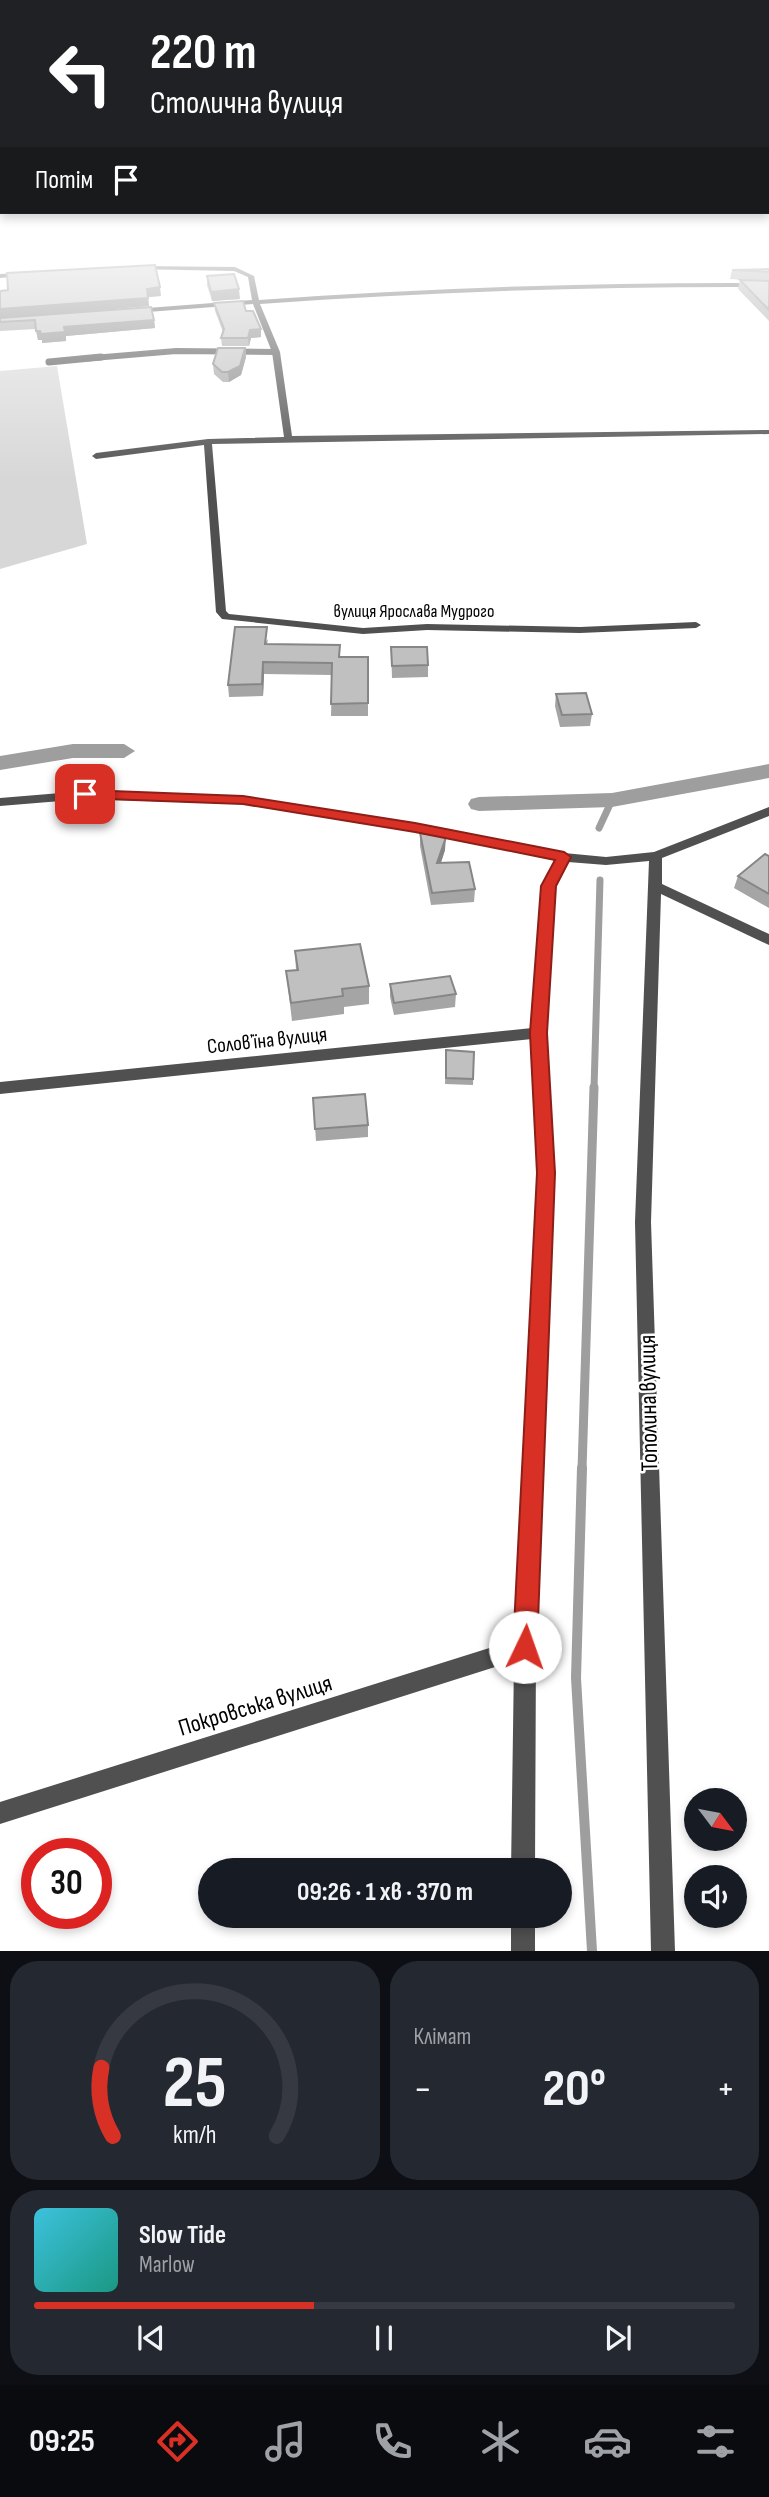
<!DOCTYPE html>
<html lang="uk">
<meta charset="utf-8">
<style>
:root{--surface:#171b24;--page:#242831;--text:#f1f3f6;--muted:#9ea1a6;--line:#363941;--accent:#d93025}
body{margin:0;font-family:"Sofia Sans Condensed",sans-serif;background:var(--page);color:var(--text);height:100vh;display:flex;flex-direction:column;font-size:26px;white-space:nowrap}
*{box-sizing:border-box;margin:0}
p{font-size:23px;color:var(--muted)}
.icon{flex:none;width:38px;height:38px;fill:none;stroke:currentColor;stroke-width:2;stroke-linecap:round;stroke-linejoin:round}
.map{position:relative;height:1951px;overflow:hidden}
.details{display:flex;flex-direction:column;gap:10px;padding:10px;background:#0d0f14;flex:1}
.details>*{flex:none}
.guide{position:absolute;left:0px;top:0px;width:770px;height:214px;box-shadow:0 4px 10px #0003;background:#202124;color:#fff;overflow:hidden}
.needle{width:46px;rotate:122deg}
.buttons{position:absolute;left:684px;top:1788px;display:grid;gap:14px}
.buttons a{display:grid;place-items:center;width:63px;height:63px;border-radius:50%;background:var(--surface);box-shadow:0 4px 10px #0003;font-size:35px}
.speed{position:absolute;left:21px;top:1838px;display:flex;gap:14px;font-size:35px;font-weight:700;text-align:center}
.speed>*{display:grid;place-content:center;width:91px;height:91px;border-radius:50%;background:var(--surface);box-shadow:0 4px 10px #0003;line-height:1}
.speed .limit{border:10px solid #d22;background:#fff;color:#111}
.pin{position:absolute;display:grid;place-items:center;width:60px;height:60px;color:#fff;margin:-30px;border-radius:14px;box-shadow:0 4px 10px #0006}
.me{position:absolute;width:77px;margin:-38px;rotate:3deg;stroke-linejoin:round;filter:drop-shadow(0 0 5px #0008)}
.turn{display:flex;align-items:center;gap:24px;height:147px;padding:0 35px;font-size:32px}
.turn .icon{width:91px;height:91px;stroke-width:2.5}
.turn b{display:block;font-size:49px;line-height:60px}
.then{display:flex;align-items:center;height:66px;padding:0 35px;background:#0003;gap:14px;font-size:26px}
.big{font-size:52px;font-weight:700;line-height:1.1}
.details .card{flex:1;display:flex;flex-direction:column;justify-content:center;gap:10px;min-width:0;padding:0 24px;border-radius:28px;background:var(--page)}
.details .dial{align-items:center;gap:0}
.dial svg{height:182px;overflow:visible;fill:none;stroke:var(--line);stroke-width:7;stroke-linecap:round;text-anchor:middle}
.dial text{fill:var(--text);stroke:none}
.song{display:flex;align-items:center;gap:21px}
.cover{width:84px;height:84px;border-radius:10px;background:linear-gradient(135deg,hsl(190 70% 55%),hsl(170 70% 35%))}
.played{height:7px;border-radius:4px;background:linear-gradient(90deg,var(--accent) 40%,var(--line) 40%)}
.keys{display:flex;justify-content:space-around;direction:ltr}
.heat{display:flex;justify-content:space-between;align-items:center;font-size:38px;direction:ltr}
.details .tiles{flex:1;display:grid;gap:10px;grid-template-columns:1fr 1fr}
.card:last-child{grid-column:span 2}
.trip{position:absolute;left:198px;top:1858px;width:374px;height:70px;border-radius:35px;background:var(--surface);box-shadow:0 4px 10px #0003;font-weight:700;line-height:70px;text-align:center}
.tabs{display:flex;height:112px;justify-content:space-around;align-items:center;background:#090b0e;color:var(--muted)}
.tabs .icon{width:49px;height:49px}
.tabs .active{color:var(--accent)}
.tabs b{font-size:32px;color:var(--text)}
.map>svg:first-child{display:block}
.green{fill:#d7d7d7}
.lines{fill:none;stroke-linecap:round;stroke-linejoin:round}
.stream-far2{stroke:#9e9e9e;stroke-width:7}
.stream-far1{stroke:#9e9e9e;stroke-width:9}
.stream{stroke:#9e9e9e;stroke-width:10}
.canal{fill:#9e9e9e;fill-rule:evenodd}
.lane-far1{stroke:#505050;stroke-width:6}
.lane{stroke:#505050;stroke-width:7}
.street{fill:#505050;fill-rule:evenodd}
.wall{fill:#a5a5a5}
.shaded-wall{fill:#868686}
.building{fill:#c0c0c0;stroke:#868686;stroke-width:2}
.route{fill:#d93025;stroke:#8d1f18;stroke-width:2}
.labels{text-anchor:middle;stroke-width:5;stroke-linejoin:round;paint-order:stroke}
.far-street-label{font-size:18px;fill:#000;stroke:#fff}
.street-label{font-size:21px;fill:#000;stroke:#fff}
.near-street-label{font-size:24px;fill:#000;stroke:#fff}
</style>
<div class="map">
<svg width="769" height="1951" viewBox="0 0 769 1951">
<rect width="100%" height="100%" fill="#fff"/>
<path class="green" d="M57,366L87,544L0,569V371Z"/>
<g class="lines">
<path class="stream-far2" d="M599,828L612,800
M594,1089L600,880"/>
<path class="stream-far1" d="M582,1470L594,1087"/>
<path class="stream" d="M582,1468L576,1678L592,1951"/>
<path class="canal" d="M73,744H124L135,751L124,758H73L0,770V756Z
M769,764V778L612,807L479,811L471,809L468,804L471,799L479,797L612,793Z"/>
<path class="lane-far1" d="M81,359L176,351L276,352"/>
<path class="lane" d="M49,362L101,357"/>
<path class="street" d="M137,266L235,267L254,276L259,300C429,288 599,282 769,283V287C599,286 430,292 260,304L280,352L292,436L769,430V434L212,444L226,611L229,614L363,628L427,624L580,627L696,622L701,625L696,628L580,633L427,630L363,634L222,619L216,612L204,445L96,459L92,456L96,453L208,439L284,437L272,352L253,304L134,313L130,311L134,309L252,300L248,277L234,271L135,269Z
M0,274L27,273L30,275L0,278Z
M85,791L243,796L415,824L564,853L606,857L654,852L769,807V816L662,858V884L769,934V945L661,894L651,1222L675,1951H651L635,1222L649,861L606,865L568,862L555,886L546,1033L554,1173L536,1647L535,1871H511L514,1661L0,1824V1802L515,1640L538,1173L532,1039L0,1094V1082L532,1028L541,886L556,860L415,832L243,804L85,799L0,806V798Z
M511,1916H535V1951H511Z"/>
</g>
<path class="wall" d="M769,269V321L738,289L740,280L760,281L730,279L732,270Z
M207,276L240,299L212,301L207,285Z
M0,291L161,296L148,297L149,306L57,314L154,320L155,328L66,336V341L42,343V340H38L36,329L0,331Z
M214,303L246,311L261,337L251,338L249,346H222L221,338L223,332L215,311Z
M245,348L246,357L241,375L229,382H223L214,374L213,364Z
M268,639L267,644L340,657H368V716H331L332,675L264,674L263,696L229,697L228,685Z
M391,647L428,665V677L392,678Z
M556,694L592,714L590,726L560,727L555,706Z
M420,833L445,850L441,862L475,889L474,902L431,905L420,846Z
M769,856V908L734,888L738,876Z
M295,951L369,986V1004L344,1007V1014L292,1021L286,971L296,970Z
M390,984L456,994L455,1007L394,1015L390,997Z
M446,1050L474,1052L473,1085L445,1084Z
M313,1098L368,1125V1137L316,1141Z"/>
<path class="shaded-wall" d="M160,287L161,296L148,297L147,289Z
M239,289L240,299L212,301L211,292Z
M148,298L149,306L0,318V309Z
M154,320L155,328L66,336V341L42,343V340H38L36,331L64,327Z
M261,329V337L251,338L249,346L248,338L250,330Z
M245,348L246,357L241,375L229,382L228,372Z
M263,662L264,674L263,696L262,684Z
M446,837L445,850L437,875V863Z"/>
<path class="building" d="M155,265L160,287L147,289L148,298L0,309V291L8,290L7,273Z
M769,269V272L732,270Z
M234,274L239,289L211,292L207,276Z
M740,280L769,281V310Z
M243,301L246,311H253L261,329L250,330L248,338H221L224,329L214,303Z
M151,307L154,320L64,327L65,332L41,334L40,331H36L35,320L0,322V318Z
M218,348H245L240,366L228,372H222L213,364Z
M235,627H267L265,644L340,645L339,657H368V703L331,704L332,663L263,662L262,684L228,685Z
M391,647H427L428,665L392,666Z
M586,693L592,714L562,715L556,694Z
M420,833L446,837L437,863L469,862L475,889L432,893Z
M765,854L769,856V894L738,876Z
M360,944L369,986L342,989L343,996L291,1003L286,971L298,970L295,951Z
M450,976L456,994L394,1003L390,984Z
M446,1050L474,1052L473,1079L446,1078Z
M365,1094L368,1125L315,1129L313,1098Z"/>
<linearGradient id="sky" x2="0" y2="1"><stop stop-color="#8aabca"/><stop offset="0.43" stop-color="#fff"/><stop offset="1" stop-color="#fff" stop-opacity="0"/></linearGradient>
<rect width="769" height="482" fill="url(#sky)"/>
<path class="route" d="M85,790L243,796L415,823L564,852L571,857L556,886L547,1033L555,1173L537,1647L534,1656L525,1659L517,1656L513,1647L537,1173L530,1033L541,886L555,860L415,832L243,804L80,798V791Z"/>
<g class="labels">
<g class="far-street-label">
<text x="414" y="617">вулиця Ярослава Мудрого</text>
</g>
<g class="street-label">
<text transform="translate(267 1040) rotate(-6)" y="7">Соловʼїна вулиця</text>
</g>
<g class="near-street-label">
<text transform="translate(648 1403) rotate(-91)" y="8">Тополина вулиця</text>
<text transform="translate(255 1705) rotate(-17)" y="8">Покровська вулиця</text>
</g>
</g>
</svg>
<div class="buttons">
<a><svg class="needle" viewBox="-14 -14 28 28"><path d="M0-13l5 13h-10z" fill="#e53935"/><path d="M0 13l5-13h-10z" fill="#9ea1a6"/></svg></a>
<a><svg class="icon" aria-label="sound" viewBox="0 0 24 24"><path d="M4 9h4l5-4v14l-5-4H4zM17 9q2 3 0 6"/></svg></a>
</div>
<div class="speed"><div class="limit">30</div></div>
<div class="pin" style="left:85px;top:794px;background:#d93025"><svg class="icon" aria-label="arrive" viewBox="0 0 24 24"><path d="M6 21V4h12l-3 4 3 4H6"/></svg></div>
<svg class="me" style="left:525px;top:1647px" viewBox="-20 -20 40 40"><circle r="19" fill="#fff"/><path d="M0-13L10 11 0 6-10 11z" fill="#d93025"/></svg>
<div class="trip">09:26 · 1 хв · 370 m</div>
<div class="guide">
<div class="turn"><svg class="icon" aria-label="left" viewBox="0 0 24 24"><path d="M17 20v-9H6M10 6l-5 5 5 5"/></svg><div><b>220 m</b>Столична вулиця</div></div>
<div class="then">Потім<svg class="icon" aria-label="arrive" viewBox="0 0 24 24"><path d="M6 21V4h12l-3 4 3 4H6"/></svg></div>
</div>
</div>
<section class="details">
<div class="tiles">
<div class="card dial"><svg viewBox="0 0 100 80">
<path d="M14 69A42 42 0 1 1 86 69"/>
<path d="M14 69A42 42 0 0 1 9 39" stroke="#d93025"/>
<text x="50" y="56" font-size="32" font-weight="700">25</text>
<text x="50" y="72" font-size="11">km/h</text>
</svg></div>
<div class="card"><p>Клімат</p>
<div class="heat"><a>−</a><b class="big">20°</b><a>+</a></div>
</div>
<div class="card">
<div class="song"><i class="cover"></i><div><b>Slow Tide</b><p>Marlow</p></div></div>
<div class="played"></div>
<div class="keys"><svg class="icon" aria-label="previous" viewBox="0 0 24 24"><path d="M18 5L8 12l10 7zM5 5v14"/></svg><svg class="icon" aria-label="pause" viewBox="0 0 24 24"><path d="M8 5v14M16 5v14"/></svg><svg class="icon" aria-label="next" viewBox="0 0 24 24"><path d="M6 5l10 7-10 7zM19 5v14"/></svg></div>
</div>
</div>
</section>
<nav class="tabs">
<b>09:25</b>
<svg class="icon active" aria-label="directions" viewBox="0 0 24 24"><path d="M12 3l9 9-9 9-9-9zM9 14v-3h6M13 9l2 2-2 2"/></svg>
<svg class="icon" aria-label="music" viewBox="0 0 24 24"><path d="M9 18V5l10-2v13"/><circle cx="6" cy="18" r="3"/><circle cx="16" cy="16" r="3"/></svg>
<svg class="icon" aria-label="phone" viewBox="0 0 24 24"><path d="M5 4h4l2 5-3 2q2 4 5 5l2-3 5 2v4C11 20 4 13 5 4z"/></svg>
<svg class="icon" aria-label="climate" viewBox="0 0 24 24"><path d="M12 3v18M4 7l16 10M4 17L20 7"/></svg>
<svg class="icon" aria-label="car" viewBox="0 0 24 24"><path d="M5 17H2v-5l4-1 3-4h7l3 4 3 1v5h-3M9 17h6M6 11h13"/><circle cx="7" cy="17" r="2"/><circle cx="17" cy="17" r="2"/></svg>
<svg class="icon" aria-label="filters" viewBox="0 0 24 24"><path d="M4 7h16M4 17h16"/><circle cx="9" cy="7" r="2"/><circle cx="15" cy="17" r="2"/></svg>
</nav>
